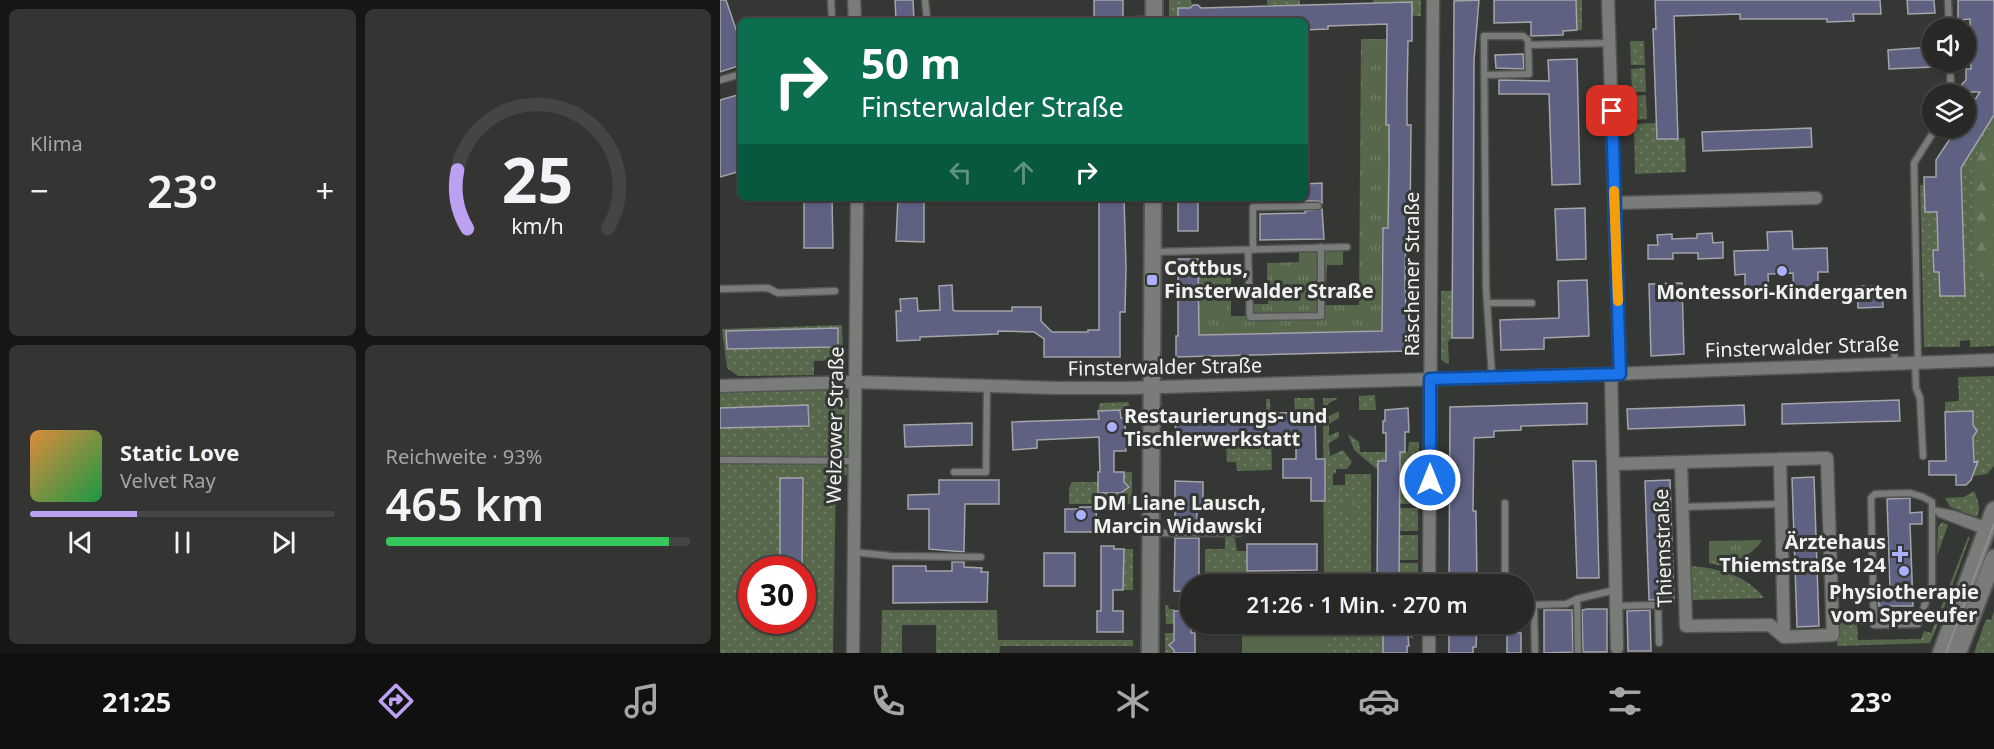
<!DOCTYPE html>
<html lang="de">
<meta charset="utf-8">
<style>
:root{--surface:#282927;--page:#343533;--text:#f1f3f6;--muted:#a5a6a7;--line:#444544;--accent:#bca0f2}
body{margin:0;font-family:"Noto Sans",sans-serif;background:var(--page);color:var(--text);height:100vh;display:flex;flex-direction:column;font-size:22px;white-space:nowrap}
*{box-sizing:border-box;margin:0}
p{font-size:20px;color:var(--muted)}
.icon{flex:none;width:33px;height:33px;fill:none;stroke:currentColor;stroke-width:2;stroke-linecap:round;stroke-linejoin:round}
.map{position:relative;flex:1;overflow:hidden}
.panel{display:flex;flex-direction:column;gap:9px;padding:9px;background:#161715;width:720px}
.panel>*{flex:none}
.hud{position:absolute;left:18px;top:18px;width:570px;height:183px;border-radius:9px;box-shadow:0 2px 4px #0004,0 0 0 2px var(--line);background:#0b6e4f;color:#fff;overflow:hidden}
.fabs{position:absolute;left:1202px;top:18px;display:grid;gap:12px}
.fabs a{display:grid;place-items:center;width:54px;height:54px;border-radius:50%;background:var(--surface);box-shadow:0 2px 4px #0004,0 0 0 2px var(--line);font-size:30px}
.speed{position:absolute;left:18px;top:556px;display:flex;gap:12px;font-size:30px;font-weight:700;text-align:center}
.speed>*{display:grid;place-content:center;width:78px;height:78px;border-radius:50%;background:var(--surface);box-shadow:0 2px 4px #0004,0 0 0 2px var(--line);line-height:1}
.speed .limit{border:9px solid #d22;background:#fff;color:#111}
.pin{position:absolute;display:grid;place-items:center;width:51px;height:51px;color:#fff;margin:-26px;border-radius:12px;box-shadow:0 3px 9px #0006}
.me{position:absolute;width:66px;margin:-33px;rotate:0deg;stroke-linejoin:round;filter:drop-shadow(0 0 4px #0008)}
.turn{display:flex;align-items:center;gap:21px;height:126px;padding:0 24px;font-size:27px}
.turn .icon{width:78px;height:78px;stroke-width:2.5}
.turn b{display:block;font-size:42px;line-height:51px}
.lanes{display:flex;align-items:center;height:57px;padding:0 24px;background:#0003;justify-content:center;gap:30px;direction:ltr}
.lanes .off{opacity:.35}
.big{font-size:45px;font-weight:600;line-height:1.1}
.panel .tile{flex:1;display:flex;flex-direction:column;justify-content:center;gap:9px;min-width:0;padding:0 21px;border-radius:9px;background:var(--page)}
.panel .dial{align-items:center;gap:0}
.dial svg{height:156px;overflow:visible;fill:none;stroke:var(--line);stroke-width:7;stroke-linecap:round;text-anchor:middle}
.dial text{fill:var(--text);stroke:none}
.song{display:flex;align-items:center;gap:18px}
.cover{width:72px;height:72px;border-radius:9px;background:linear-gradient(135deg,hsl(30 70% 55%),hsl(140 70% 35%))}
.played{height:6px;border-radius:3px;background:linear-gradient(90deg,var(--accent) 35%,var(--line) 35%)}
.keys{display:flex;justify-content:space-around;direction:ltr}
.heat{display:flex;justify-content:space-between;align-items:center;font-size:33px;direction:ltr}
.charge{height:9px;border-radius:4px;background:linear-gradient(90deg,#34c759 93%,var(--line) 0)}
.panel .tiles{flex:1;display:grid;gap:9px;grid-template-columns:repeat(2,1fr)}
.trip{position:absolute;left:460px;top:574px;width:354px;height:60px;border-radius:30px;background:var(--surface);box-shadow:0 2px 4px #0004,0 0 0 2px var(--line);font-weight:600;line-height:60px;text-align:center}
.dock{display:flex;height:96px;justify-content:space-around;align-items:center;background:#101010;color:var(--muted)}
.dock .icon{width:42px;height:42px}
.dock .current{color:var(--accent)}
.dock b{font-size:27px;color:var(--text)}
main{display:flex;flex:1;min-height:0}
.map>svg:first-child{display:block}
.grass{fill:url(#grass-dots);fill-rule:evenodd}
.forest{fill:url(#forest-firs)}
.park{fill:url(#park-tufts)}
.garden{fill:#56674b}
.building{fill:#5e6181;stroke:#a4a4a9;stroke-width:1.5}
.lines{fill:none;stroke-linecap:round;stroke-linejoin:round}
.lane-casing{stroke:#535552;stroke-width:9}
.street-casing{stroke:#535552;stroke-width:15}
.secondary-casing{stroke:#535552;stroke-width:20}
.lane{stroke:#797c78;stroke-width:6}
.street{stroke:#797c78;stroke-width:12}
.secondary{stroke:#797c78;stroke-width:16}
.tram{stroke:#90928f;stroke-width:1.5}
.route-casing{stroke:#114b97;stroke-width:15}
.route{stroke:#1a73e8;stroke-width:10}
.slow{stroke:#f59e0b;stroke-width:10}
.poi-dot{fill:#aab0fc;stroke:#353734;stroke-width:2}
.labels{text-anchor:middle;stroke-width:6;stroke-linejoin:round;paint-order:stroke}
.poi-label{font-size:20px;font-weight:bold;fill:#f0f2ef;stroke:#353734;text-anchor:start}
.street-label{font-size:20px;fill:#f0f2ef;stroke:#353734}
</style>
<main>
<section class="panel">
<div class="tiles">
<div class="tile"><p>Klima</p>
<div class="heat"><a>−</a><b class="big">23°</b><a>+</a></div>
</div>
<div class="tile dial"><svg viewBox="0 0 100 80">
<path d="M14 69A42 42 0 1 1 86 69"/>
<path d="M14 69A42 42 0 0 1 9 39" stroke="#bca0f2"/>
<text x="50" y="56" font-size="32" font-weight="700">25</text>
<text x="50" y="72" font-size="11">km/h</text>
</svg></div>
<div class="tile">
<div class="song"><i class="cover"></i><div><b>Static Love</b><p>Velvet Ray</p></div></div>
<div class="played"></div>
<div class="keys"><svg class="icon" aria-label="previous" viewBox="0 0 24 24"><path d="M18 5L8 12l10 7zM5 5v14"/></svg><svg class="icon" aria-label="pause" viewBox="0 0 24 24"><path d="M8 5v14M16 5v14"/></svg><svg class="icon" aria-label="next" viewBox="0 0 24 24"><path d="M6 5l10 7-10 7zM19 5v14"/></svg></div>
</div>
<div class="tile"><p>Reichweite · 93%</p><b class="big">465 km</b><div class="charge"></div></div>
</div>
</section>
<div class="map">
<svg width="1274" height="653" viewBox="0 0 1274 653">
<defs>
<pattern id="grass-dots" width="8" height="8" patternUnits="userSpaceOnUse" patternTransform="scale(1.5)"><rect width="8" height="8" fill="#56674b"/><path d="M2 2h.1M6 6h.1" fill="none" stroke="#6f7d65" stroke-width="1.8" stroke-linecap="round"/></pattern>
<pattern id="forest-firs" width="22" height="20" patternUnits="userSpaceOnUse" patternTransform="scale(1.5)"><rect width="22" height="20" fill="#596c4e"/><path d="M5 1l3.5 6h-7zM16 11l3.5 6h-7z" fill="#718168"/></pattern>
<pattern id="park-tufts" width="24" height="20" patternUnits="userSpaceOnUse" patternTransform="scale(1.5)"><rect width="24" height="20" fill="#56674b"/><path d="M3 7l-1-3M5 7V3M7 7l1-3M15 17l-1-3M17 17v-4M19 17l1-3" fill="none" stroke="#6f7d65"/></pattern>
</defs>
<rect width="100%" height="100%" fill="#353734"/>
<path class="grass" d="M449,0H471L472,8H458V21H449Z
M547,0H580V5L550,6L547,5Z
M653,0H701V16H692V2L653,3Z
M856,0H862V30H857Z
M910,41H924L925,65H911Z
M925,68L926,92H912L911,69Z
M926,95L927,119L913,120L912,96Z
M1274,115V346L1250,347V340L1240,341V347H1204L1200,185L1217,184L1218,250L1213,251L1214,272H1219L1220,296H1244L1241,168Z
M936,123L937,139L965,138L966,172L915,174L914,124Z
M721,291H732V337L728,342L729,364L725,363L721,359Z
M122,325L123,360L94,361V375L18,376L7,368L2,329Z
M1274,376V466L1267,474L1253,476L1257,462H1254L1253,437L1257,431L1253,425V411L1225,412V402L1239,401L1238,377Z
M116,389L117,399L129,398V455L123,458L0,457V393Z
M655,395L656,410H639V396Z
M574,398H594L595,412H575Z
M603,398H618L608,404L609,416L619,411V418L609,424V436L619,431V437L609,443L610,456L623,450L632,462L627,469H616V473L613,474V485H625V474H651V585H604Z
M546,399H550L552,470L517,471L516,462H507L506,445L447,447V432H456L457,437L547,434Z
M408,402L411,410L378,411L380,403Z
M628,434L639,442L640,452H688L689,442H699V476H679V461H658V470L634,450Z
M0,464L122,465L128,468V475L116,476L113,653H0ZM32,570H82V621H32Z
M404,472H412V504H349V488L352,482H378V493H403Z
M679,480H699V504H679Z
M1254,491C1258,500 1261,507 1257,517L1230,507L1225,498L1244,497Z
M679,508H698V531H679Z
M1222,522L1228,525L1217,556L1218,527Z
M505,535H510L515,539L517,551H527V585H485V549H505Z
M679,535H698V560H679Z
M1248,537H1250L1221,616L1218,615Z
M403,549H413V590H403Z
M679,563H698V585H679Z
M971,566C997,568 1027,575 1044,598L972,600Z
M445,605H448L449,609H454V621L471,624H446Z
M162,610H277L278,640H413V646H280L279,653H216V625H182V653H161Z
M1274,611V653H1254L1266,619L1271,620Z
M1117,623H1137L1138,640L1201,639L1204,631L1211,633L1215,623L1218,624L1210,643L1117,646Z
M604,624H651L663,627V653H604Z
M679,624H698V638L697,632H693V638H689L687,627H679Z
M445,633H454V641L451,643L454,653H445Z"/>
<path class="forest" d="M1274,123V279L1257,276L1253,242V170L1262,142Z"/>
<path class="park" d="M641,39H667L666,125H669L668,228H663C662,262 659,298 667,331L479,335L478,268H511V316H525V304H548L547,263L579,262V251L623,250V265H607L605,305H639Z
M626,498H633L636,514L634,518H627L624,514Z
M1042,540C1038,550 1019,559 1010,568L989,563V541Z"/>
<path class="garden" d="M522,624H604V653H522Z"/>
<path class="building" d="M0,0H6L21,44V65L0,72Z
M175,0H193L194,21H176Z
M374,0H403V18H374Z
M759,0L754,60L753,338H732L734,1Z
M774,0H856L857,30L843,31V35L811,36V22L774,23Z
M935,0H1160L1161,14H1133L1134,21L1107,22V19H1020V14L954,16L958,139H937L933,29H936Z
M1187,0H1214L1215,13L1188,14Z
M1238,0H1274V115L1241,168L1245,296H1220L1219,272H1214L1213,250H1218L1217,212H1205L1204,177H1216V160L1237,128H1245V115L1260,92H1242V84L1246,80V69H1251L1250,19L1238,20Z
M692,2V41H688L687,96V125H691L690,228H686L685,283L686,310H689L690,351L456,357V336H458V259H478L479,335L662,331L663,228H668L669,164V125H666L667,24L608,26V29L585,30V21H458V8H470L473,5H478L481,8Z
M1212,47V67L1169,69L1168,50Z
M803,54L804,69L776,68L775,55Z
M857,59L860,184L832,185L829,94H779V80L829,81L828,60Z
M21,94V171L0,177V100Z
M1091,128L1092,147L983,151L982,132Z
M602,183V203L598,201H585V184Z
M84,198H112L113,248H84Z
M178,198H204V242L176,241Z
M379,198H404L406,267L405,312H400V357H324V339L314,332L278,331V334L200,337V340L177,341L176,311H181L180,299L197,298L198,311L220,310L219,286L232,285L233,310L235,311H292V307H321V321L332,332H368V330H379Z
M458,198H478V231H458Z
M865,208L866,259L837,260L835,209Z
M602,209L604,239L540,240V214L585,213V211Z
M1072,231L1073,249L1107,248L1108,272H1098V297L1074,298L1073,273L1048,274L1049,299H1025V274L1015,275L1014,251L1048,250L1047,232Z
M992,233L993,243L1003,242V258L978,259V253H953V259H928V245H938L937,235L952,234V239L977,238V234Z
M867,280L869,336L824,338V349L781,350L780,320L839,318L838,281Z
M962,283L964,354L931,356L929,284Z
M1137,286H1162L1163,307L1138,308Z
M118,328V347L7,349L6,331Z
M1179,400L1180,421L1062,424V404Z
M867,403V424L801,426V430L774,431V437L754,438L753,511H756L757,580H753V585H729L730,407Z
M88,405L89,426L0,428V408Z
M1024,405L1025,425L908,429L907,409Z
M688,408L689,432H685V452H680L679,585H657L658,461H666V433H663V421H665V410Z
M400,410L401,418H405L406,451H394V472H404V482L409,487L401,493H378V472H380L379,437L317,440V448L293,450L292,422L379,419L378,411Z
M1253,411V425L1257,431L1253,437L1254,462L1258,461L1251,480L1246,485H1236V475H1209V461H1226L1225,412Z
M595,412L596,459H605V501H591V478H563V459H576V436H561V434L456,437L455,416Z
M252,423V445L185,447L184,425Z
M853,461H876L879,578H857Z
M1094,477L1099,626L1077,627L1072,478Z
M60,478H83L82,570H60Z
M219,480H279V504H245L244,552L209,549V509H188V495L219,494Z
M950,480L954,603L943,604L940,600H929L925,481Z
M455,481L483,482V511H477V528H455Z
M1190,498V513L1202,512V524H1190L1193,606H1159L1158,590L1170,589L1167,499Z
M360,507H376L377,532H345V509H360Z
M455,538H479V585H471V592L454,591Z
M527,544H597V570L527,571Z
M381,546H394V549H404L403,590H393V611H403V632H377V611H381Z
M324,553H355V586H324Z
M232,562H244V567L262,568L261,572H268L267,602L173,603V566H206V571H232Z
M867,609H887V652H863L862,610Z
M824,610H852L853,652L824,653Z
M930,610L931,651H908L907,611Z
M454,611H471V633H475V653H454V650L449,645L454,641Z
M663,624H679V627H687L689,646H687V653H663Z
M729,624H753V626H757L756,647H753V653H729V635L724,631L729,628Z
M787,632L801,633V653H787Z"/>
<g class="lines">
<defs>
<path id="lane" d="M111,0L112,21
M205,0L207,19
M1228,0L1229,28
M416,20H433
M808,45L889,43
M1230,62L1231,94
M765,75L809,74L808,40L803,36H764L766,288L772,377
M0,80L21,74
M528,250L530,317L601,316V247
M533,250V207L598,206
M433,252L627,247
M0,289L48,288L58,293L115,291
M767,303H812
M1174,348L1175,363
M1195,362L1196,388L1200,398L1203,456
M1198,362L1194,163L1216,128
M0,460L134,461
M234,472H266L267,386
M1190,493L1203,497L1212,502V584L1198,624L1154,625L1151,498L1155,494Z
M962,507L1061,504
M1212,510L1234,514L1266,525
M1220,514L1264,531
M432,533H519
M133,552L172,556L261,557
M785,585V503
M857,599L858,653
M804,606L814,605
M897,606L938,605L939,643
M815,653L814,605L846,604L857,599L895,590"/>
<path id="street" d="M134,0L135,21
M888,0L900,374
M895,203L1096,198
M891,374L897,648
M0,386L135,382L336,388H407L891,374L1274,360
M1060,459L1064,637
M893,464L1107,458L1113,635L1064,637L1050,625L966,626L961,462
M709,585L713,0
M133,653L137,198
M709,653V624"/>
<path id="secondary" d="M434,21V0
M430,653L433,198
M1221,653L1274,510
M1238,653L1274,558"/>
</defs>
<use href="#lane" class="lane-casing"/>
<use href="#street" class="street-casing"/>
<use href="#secondary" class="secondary-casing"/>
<use href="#lane" class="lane"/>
<use href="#street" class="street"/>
<use href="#secondary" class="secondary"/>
<path class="tram" d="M1226,653L1274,524"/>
</g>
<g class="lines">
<defs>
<path id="route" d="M710,480V379L900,374L892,111"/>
</defs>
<use href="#route" class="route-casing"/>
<use href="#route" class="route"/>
<path class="slow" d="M894,191L898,301"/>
</g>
<g class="poi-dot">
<circle cx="1062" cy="271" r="6"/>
<rect x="426" y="274" width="12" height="12" rx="3"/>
<circle cx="392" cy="427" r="6"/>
<circle cx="361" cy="515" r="6"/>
<path d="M1177 545h6v6h6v6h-6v6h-6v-6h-6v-6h6z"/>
<circle cx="1184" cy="571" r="6"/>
</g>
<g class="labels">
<g class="poi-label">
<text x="444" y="275">Cottbus,<tspan x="444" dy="23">Finsterwalder Straße</tspan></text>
<text x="1062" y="299" text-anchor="middle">Montessori-Kindergarten</text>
<text x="404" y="423">Restaurierungs- und<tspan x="404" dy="23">Tischlerwerkstatt</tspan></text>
<text x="373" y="510">DM Liane Lausch,<tspan x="373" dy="23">Marcin Widawski</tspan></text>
<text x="1166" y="549" text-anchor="end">Ärztehaus<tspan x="1166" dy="23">Thiemstraße 124</tspan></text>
<text x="1184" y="599" text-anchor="middle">Physiotherapie<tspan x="1184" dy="23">vom Spreeufer</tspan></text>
</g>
<g class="street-label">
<text transform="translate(692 274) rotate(-90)" y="7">Räschener Straße</text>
<text transform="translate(1082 347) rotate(-2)" y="7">Finsterwalder Straße</text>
<text transform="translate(445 367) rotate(-1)" y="7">Finsterwalder Straße</text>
<text transform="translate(115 425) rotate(-89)" y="7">Welzower Straße</text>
<text transform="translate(943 548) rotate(-92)" y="7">Thiemstraße</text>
</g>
</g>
</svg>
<div class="fabs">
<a><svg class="icon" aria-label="sound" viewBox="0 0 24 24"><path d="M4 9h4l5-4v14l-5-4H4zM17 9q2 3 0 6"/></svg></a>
<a><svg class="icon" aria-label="layers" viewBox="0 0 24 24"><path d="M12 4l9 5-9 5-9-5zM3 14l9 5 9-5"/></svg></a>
</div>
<div class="speed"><div class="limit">30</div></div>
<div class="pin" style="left:892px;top:111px;background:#d93025"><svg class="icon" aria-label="arrive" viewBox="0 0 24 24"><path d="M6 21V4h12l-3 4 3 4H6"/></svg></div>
<svg class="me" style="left:710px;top:480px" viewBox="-20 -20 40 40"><circle r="17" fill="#1a73e8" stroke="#fff" stroke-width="3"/><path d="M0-11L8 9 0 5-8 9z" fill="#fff"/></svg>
<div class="trip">21:26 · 1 Min. · 270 m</div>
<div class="hud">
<div class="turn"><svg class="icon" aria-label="right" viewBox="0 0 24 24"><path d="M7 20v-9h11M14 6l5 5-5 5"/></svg><div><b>50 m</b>Finsterwalder Straße</div></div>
<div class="lanes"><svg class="icon off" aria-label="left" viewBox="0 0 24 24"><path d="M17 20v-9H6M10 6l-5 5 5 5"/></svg><svg class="icon off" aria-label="ahead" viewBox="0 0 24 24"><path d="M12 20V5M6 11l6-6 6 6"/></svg><svg class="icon" aria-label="right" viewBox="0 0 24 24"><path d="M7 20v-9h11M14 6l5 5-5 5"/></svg></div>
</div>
</div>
</main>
<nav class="dock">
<b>21:25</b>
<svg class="icon current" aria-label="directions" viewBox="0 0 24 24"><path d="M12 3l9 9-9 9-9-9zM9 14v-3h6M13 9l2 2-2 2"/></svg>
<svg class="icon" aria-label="music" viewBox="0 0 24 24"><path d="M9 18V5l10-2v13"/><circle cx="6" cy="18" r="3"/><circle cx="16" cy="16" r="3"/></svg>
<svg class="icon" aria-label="phone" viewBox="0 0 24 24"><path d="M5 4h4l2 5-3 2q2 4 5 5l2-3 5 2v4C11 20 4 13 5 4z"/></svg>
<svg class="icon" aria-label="climate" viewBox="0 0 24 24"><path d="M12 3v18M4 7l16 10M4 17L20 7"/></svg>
<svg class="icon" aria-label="car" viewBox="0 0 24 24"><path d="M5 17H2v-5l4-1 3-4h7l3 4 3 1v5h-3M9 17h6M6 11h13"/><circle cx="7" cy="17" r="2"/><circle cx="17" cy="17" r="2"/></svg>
<svg class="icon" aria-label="filters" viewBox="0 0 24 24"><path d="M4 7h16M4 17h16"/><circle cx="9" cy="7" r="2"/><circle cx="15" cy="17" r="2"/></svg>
<b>23°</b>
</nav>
